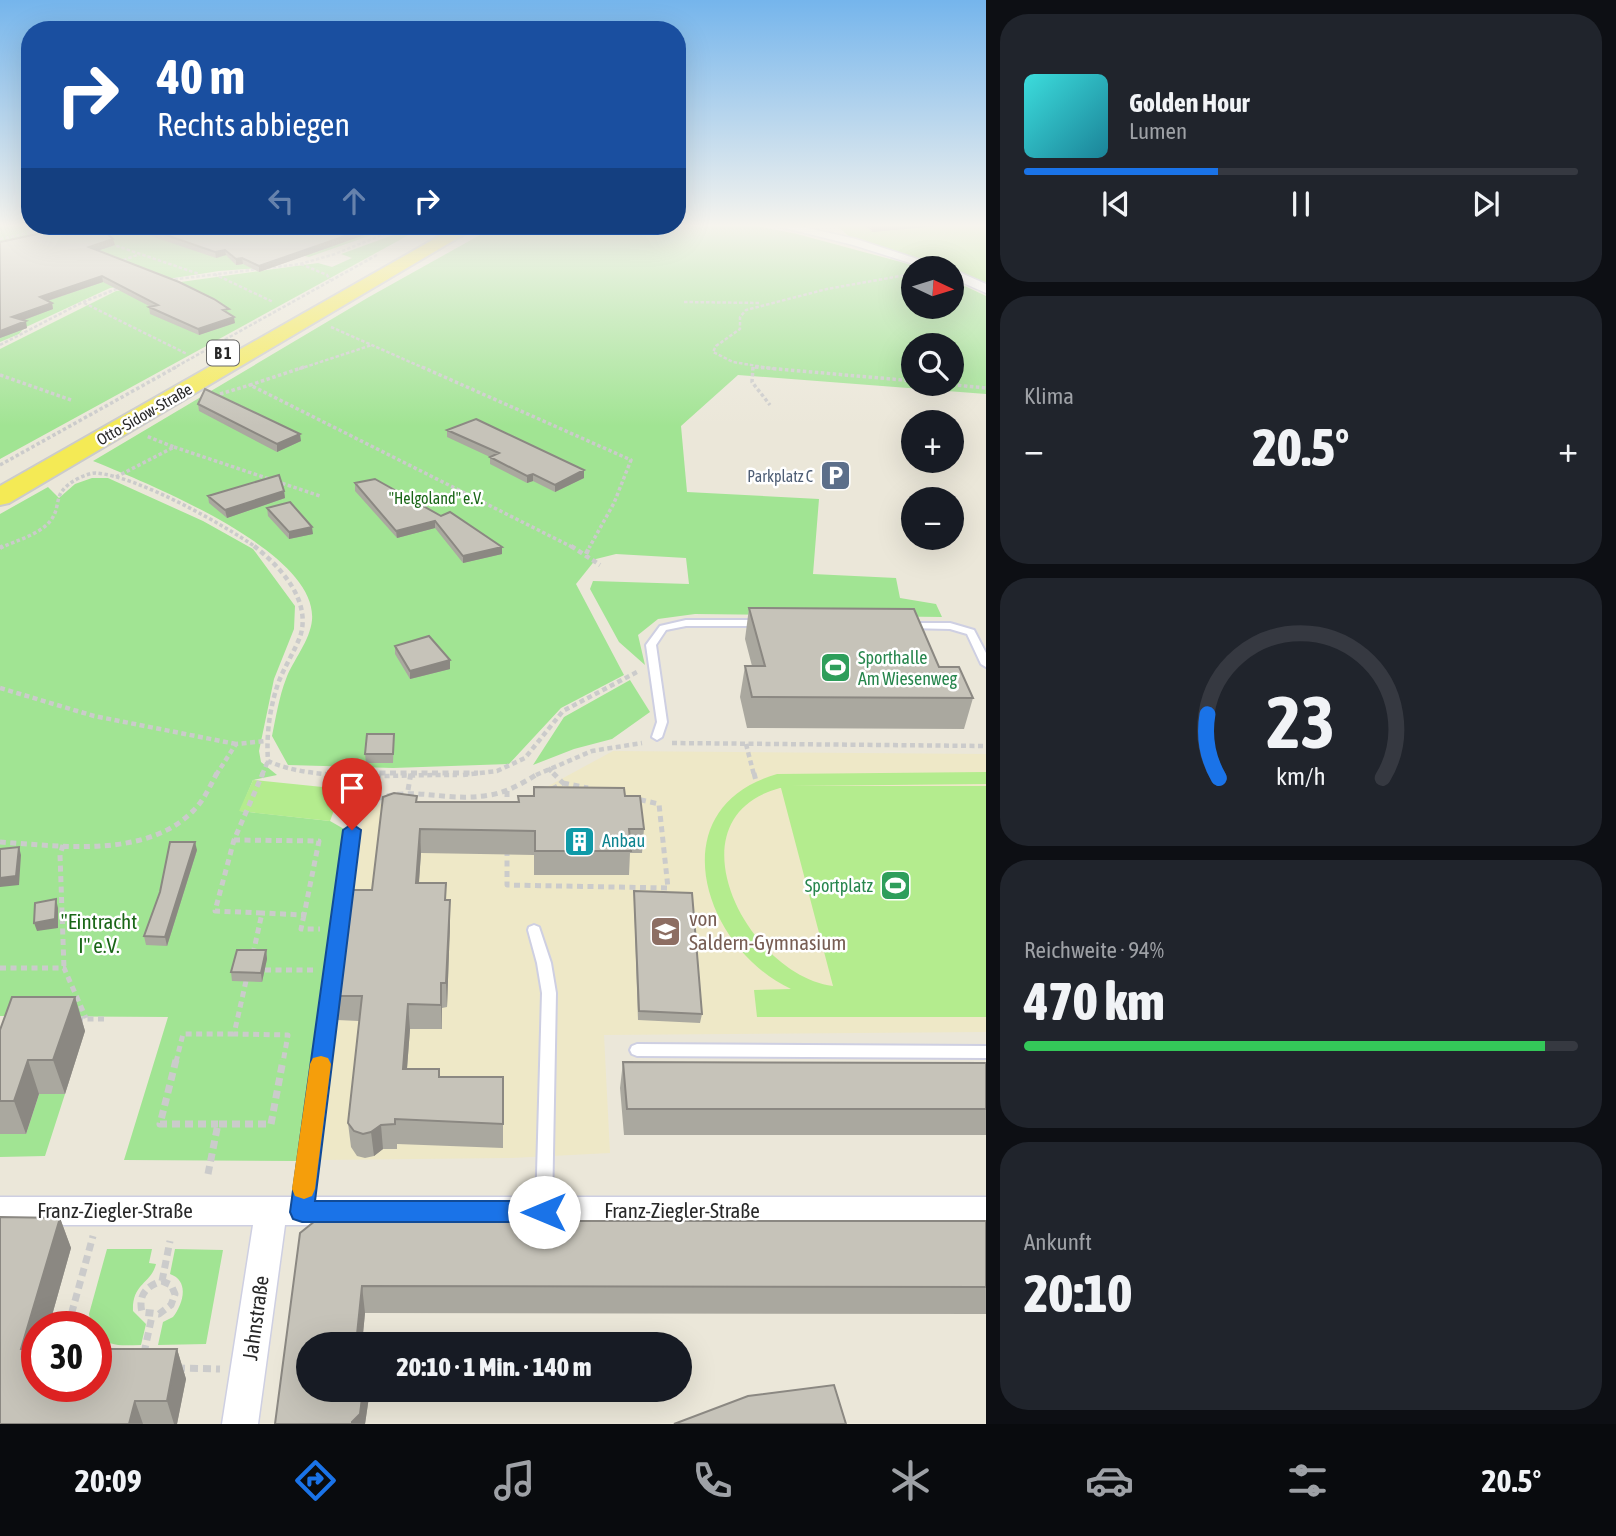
<!DOCTYPE html>
<html lang="de">
<meta charset="utf-8">
<style>
:root{--surface:#171b24;--page:#20242c;--text:#f1f3f6;--muted:#9ea1a6;--line:#363941;--accent:#1a73e8}
body{margin:0;font-family:"Asap Condensed",sans-serif;background:var(--page);color:var(--text);height:100vh;display:flex;flex-direction:column;font-size:26px;white-space:nowrap}
*{box-sizing:border-box;margin:0}
p{font-size:23px;color:var(--muted)}
.icon{flex:none;width:38px;height:38px;fill:none;stroke:currentColor;stroke-width:2;stroke-linecap:round;stroke-linejoin:round}
.map{position:relative;flex:1;overflow:hidden}
.side{display:flex;flex-direction:column;gap:14px;padding:14px;background:#0d0f14;width:630px}
.side>*{flex:none}
.banner{position:absolute;left:21px;top:21px;width:665px;height:214px;border-radius:28px;box-shadow:0 7px 28px #0002;background:#1a4fa0;color:#fff;overflow:hidden}
.needle{width:46px;rotate:94deg}
.tools{position:absolute;left:901px;top:256px;display:grid;gap:14px}
.tools a{display:grid;place-items:center;width:63px;height:63px;border-radius:50%;background:var(--surface);box-shadow:0 7px 28px #0002;font-size:35px}
.speed{position:absolute;left:21px;top:1311px;display:flex;gap:14px;font-size:35px;font-weight:700;text-align:center}
.speed>*{display:grid;place-content:center;width:91px;height:91px;border-radius:50%;background:var(--surface);box-shadow:0 7px 28px #0002;line-height:1}
.speed .limit{border:10px solid #d22;background:#fff;color:#111}
.pin{position:absolute;display:grid;place-items:center;width:60px;height:60px;color:#fff;margin:-72px -30px;border-radius:50% 50% 50% 0;rotate:-45deg;box-shadow:0 0 7px #0007}
.pin .icon{rotate:45deg}
.me{position:absolute;width:77px;margin:-38px;rotate:270deg;stroke-linejoin:round;filter:drop-shadow(0 0 5px #0008)}
.turn{display:flex;align-items:center;gap:24px;height:147px;padding:0 21px;font-size:32px}
.turn .icon{width:91px;height:91px;stroke-width:2.5}
.turn b{display:block;font-size:49px;line-height:60px}
.lanes{display:flex;align-items:center;height:66px;padding:0 21px;background:#0003;justify-content:center;gap:35px;direction:ltr}
.lanes .off{opacity:.35}
.big{font-size:52px;font-weight:800;line-height:1.1}
.side .widget{flex:1;display:flex;flex-direction:column;justify-content:center;gap:10px;min-width:0;padding:0 24px;border-radius:28px;background:var(--page)}
.side .dial{align-items:center;gap:0}
.dial svg{height:182px;overflow:visible;fill:none;stroke:var(--line);stroke-width:7;stroke-linecap:round;text-anchor:middle}
.dial text{fill:var(--text);stroke:none}
.song{display:flex;align-items:center;gap:21px}
.cover{width:84px;height:84px;border-radius:10px;background:linear-gradient(135deg,hsl(180 70% 55%),hsl(190 70% 35%))}
.played{height:7px;border-radius:4px;background:linear-gradient(90deg,var(--accent) 35%,var(--line) 35%)}
.keys{display:flex;justify-content:space-around;direction:ltr}
.heat{display:flex;justify-content:space-between;align-items:center;font-size:38px;direction:ltr}
.charge{height:10px;border-radius:5px;background:linear-gradient(90deg,#34c759 94%,var(--line) 0)}
.trip{position:absolute;left:296px;top:1332px;width:396px;height:70px;border-radius:35px;background:var(--surface);box-shadow:0 7px 28px #0002;font-weight:800;line-height:70px;text-align:center}
.dock{display:flex;height:112px;justify-content:space-around;align-items:center;background:#090b0e;color:var(--muted)}
.dock .icon{width:49px;height:49px}
.dock .selected{color:var(--accent)}
.dock b{font-size:32px;color:var(--text)}
main{display:flex;flex:1;min-height:0}
.map>svg:first-child{display:block}
.education{fill:#eee8c7}
.green{fill:#a1e493;fill-rule:evenodd}
.pitch{fill:#b4ec8e;fill-rule:evenodd}
.lines{fill:none;stroke-linecap:round;stroke-linejoin:round}
.service-casing{stroke:#cecfe2;stroke-width:4}
.minor-casing{stroke:#cecfe2;stroke-width:3}
.primary-casing{stroke:#cbcbcb;stroke-width:4}
.path-far4{stroke:#cbcbcb;stroke-width:2.5;stroke-dasharray:3.5 2;stroke-linecap:butt}
.path-far3{stroke:#cbcbcb;stroke-width:3.5;stroke-dasharray:3.5 2.5;stroke-linecap:butt}
.path-far2{stroke:#cbcbcb;stroke-width:4.5;stroke-dasharray:5 3.5;stroke-linecap:butt}
.path-far1{stroke:#cbcbcb;stroke-width:5;stroke-dasharray:6 4.5;stroke-linecap:butt}
.path{stroke:#cbcbcb;stroke-width:7;stroke-dasharray:8 5;stroke-linecap:butt}
.service{fill:#fff;fill-rule:evenodd}
.minor{fill:#fff;fill-rule:evenodd}
.primary{fill:#f4ea55;fill-rule:evenodd}
.wall{fill:#aaa89f}
.shaded-wall{fill:#8b8882}
.building{fill:#c6c3b9;stroke:#8b8882;stroke-width:2}
.route{fill:#1a73e8;stroke:#114b97;stroke-width:2}
.slow{fill:#f59e0b}
.labels{text-anchor:middle;stroke-width:5;stroke-linejoin:round;paint-order:stroke}
.shield{fill:#fff;stroke:#686868;stroke-width:2}
.shield-label{font-size:16px;font-weight:bold;fill:#282828}
.far-street-label{font-size:16px;fill:#282828;stroke:#fff}
.far-service-label{font-size:16px;fill:#4e5e75;stroke:#fff;text-anchor:end}
.far-park-label{font-size:16px;fill:#1a6617;stroke:#fff}
.leisure-label{font-size:18px;fill:#27864d;stroke:#fff;text-anchor:start}
.culture-label{font-size:18px;fill:#0d838f;stroke:#fff;text-anchor:start}
.near-education-label{font-size:21px;fill:#785e54;stroke:#fff;text-anchor:start}
.near-park-label{font-size:21px;fill:#1a6617;stroke:#fff}
.near-street-label{font-size:21px;fill:#282828;stroke:#fff}
</style>
<main>
<div class="map">
<svg width="986" height="1424" viewBox="0 0 986 1424">
<rect width="100%" height="100%" fill="#ebe7d9"/>
<path class="education" d="M613,751L986,754V1032L604,1035L610,1153L512,1158L320,1160L359,830L367,810L390,800L506,809Z"/>
<path class="green" d="M0,226H397L309,257L300,255L259,268L219,271L110,288L24,328L19,334L0,342Z
M496,226H757L797,234L923,268H914V306H952V280L986,296V394L738,375L681,426L687,492L819,499L813,574L896,578L900,598L936,604L942,617L695,614L658,619L638,635L645,665L619,642L590,589L593,581L689,584L686,558L616,554L596,559L576,584L624,675L561,708L509,764L393,768L288,765L272,736C276,717 279,697 286,679C293,660 310,641 312,620C318,551 147,483 93,461L369,297ZM914,345H952V383H914Z
M407,230L416,231L0,459V349L116,291L318,263L332,267L352,258L341,254Z
M92,478H108L203,521L253,549L295,606L294,629L274,679L259,751L261,762L277,775L253,780L240,811L330,821L344,829L297,1161L124,1160L168,1017L0,1016V514L48,487L59,498L75,484Z
M630,680L650,712L612,739L574,749L533,765L564,717Z
M39,1094H65L45,1156L0,1157V1134H26Z
M107,1249H152L149,1263L156,1264C151,1284 132,1283 133,1311L146,1324L141,1345C124,1345 109,1348 96,1334V1326L91,1325L89,1314Z
M175,1249L223,1250L206,1344L158,1345L163,1322L173,1317C183,1304 190,1281 170,1274Z"/>
<path class="pitch" d="M837,226H986V283L943,265L852,239Z
M986,772V784L791,786H986V1017H757L754,990L791,989C703,948 658,808 777,774ZM780,788H781L833,986C747,975 667,818 780,788Z
M253,780L342,789L330,821L239,811Z"/>
<g class="lines">
<defs>
<path id="service" d="M686,620H760L765,623L760,626H686L666,630L656,645L667,722L662,737L657,740L652,737L657,722L646,645L660,626Z
M909,623H950L974,630L986,653V667L981,664L967,634L950,629L906,628L904,626L906,624Z
M352,826L356,827L358,830L310,1209L308,1214L302,1216L296,1214L294,1209L346,830L348,827Z
M534,925L539,927L551,963L556,993L552,1209L550,1214L544,1216L538,1214L536,1209L542,993L537,963L528,930L529,927Z
M637,1044L986,1046V1058L637,1056L632,1054L630,1050L632,1046Z"/>
<path id="minor" d="M777,226H799L856,239L945,268H926L853,245Z
M952,269L986,284V293L952,278Z
M0,1197H986V1225H285L258,1424H222L253,1225H0Z"/>
<path id="primary" d="M457,226H478L9,503L0,505V486Z"/>
</defs>
<use href="#service" class="service-casing"/>
<use href="#minor" class="minor-casing"/>
<use href="#primary" class="primary-casing"/>
<path class="path-far4" d="M0,239L63,226
M111,244L199,274
M118,262L140,254
M301,264L327,275L330,280
M214,274L273,302
M169,280L300,264L335,254L404,226
M684,302L760,303
M84,303L187,354
M331,327L426,369
M0,345L83,302L119,288
M172,369L377,255
M299,369L372,345
M775,369L733,362L713,352L716,346L740,329V317L746,310L827,289L906,275"/>
<path class="path-far3" d="M304,367L250,385L574,548
M422,367L631,460L614,503L589,548
M753,367L752,382L770,405
M755,367L914,381
M0,375L71,400
M934,383L986,388
M220,394L250,385
M174,447L320,496
M0,465L176,367
M116,477L174,447L146,436
M0,548C17,540 46,533 54,515C58,508 57,496 63,490C69,482 86,473 96,473C137,476 223,524 257,548"/>
<path class="path-far2" d="M254,546C281,567 312,601 300,637C294,652 285,666 279,681C270,706 266,734 268,761C315,783 404,774 457,775
M571,546L600,565
M0,548L3,546
M586,554L590,546
M0,688L94,716L236,744
M672,743L986,746
M746,744L754,775
M548,768L555,775
M216,775L236,744L266,741
M262,775L268,761
M463,775L497,771L525,758L563,711L637,672
M536,775L592,751L642,743"/>
<path class="path-far1" d="M327,773H478
M754,773L756,781
M563,783L588,788
M552,789L563,783L553,773
M408,790L411,773
M507,791V807
M355,816L356,807C410,780 438,804 490,795C508,792 523,783 539,773
M234,840L319,841L304,915L262,913
M0,842C61,846 147,859 194,810C204,800 210,786 217,773
M63,845L60,855L64,968
M507,850V885L668,888L659,804L637,799
M304,915L301,929H320
M253,954L262,913L215,911L234,840L263,773
M0,968H64L86,1018
M265,970H316
M246,981L234,1034L288,1035L283,1062
M77,1019H108
M176,1062L183,1034H234"/>
<path class="path" d="M176,1060L160,1124H218
M208,1174L218,1124H271L283,1060
M162,1281L171,1285L175,1294L171,1305L159,1314L142,1312C138,1295 146,1286 162,1281Z
M162,1281L170,1241
M68,1326L93,1236
M144,1353L152,1316
M177,1368L220,1369"/>
<use href="#service" class="service"/>
<use href="#minor" class="minor"/>
<use href="#primary" class="primary"/>
</g>
<path class="wall" d="M138,226H390L259,272L243,264L236,265L226,255L216,258L139,232Z
M865,226H936L872,232Z
M0,242L115,245L99,250L230,314L235,323L199,335L150,314L149,307H151L103,282L48,301L52,303L53,309L24,320L27,328L0,338Z
M198,404L301,441L277,452L199,411Z
M447,430L584,478L555,492L533,481L527,483L490,464V457L447,437Z
M375,479L502,554L463,563L435,528L397,538L355,491V483Z
M284,491L285,498L227,518L209,503L208,496Z
M267,508L313,534L289,539L268,516Z
M749,608L939,667L973,698L964,729L747,728L740,697L745,666H752L745,639Z
M395,646L450,669L410,679L395,654Z
M394,734L393,763H366L365,754Z
M534,787L625,796L644,829L642,853H630L629,875H534V855L421,853L419,883L447,900H450V924L447,1007L442,1008V1029H410L407,1069H439V1077H503V1148L397,1144V1149H383L374,1156L365,1158L357,1156L351,1147L348,1123L359,1021L337,1020L334,996L372,890L417,796V802H518L533,796Z
M197,850L167,946L146,945L144,936L160,892Z
M634,891L702,1014L700,1023L638,1020L634,899Z
M266,950L267,959L262,982L232,981L231,972Z
M75,997L85,1031L65,1094H39L26,1134H0V1030Z
M623,1062L986,1063V1135H624L620,1088Z
M60,1218L71,1248L49,1326H37V1386L177,1349L186,1379L177,1424H0Z
M315,1221H986V1314L365,1313L362,1344H308V1390H370L365,1424H275L300,1233Z"/>
<path class="shaded-wall" d="M374,226H390L259,272V266Z
M873,226H936L872,232Z
M113,239L115,245L91,253L89,247Z
M225,250L226,255L216,258L215,252Z
M242,258L243,264L236,265V259Z
M102,276L103,282L41,303L40,297Z
M52,303L53,309L13,324L12,317Z
M234,317L235,323L199,335L198,329Z
M26,321L27,328L0,338V331Z
M300,434L301,441L277,452V444Z
M584,470V478L555,492V485Z
M533,474V481L527,483V476Z
M284,491L285,498L227,518L225,510Z
M435,521V528L397,538L396,531Z
M312,527L313,534L289,539V532Z
M502,547V554L463,563V556Z
M450,660V669L410,679V671Z
M420,829L421,853L417,907L416,883Z
M195,842L197,850L167,946L165,937Z
M19,847L21,855L19,885L0,887V878Z
M56,899L58,908V928L37,931L34,923Z
M450,900V924L447,1007L446,983Z
M266,950L267,959L262,982L261,973Z
M441,983L442,1008V1029L441,1005Z
M75,997L85,1031L65,1094L53,1060Z
M408,1004L410,1029L405,1094L403,1069Z
M28,1060L39,1094L26,1134L14,1101Z
M381,1125L383,1149L374,1156L371,1132Z
M60,1218L71,1248L49,1326H37V1371L21,1349Z
M362,1286L365,1313L362,1344H356Z
M177,1349L186,1379L177,1424H174L167,1401Z
M363,1390H370L365,1424H352Z
M135,1401L143,1424H129Z"/>
<path class="building" d="M74,226H99L113,239L89,247L179,282L214,299L229,309L223,310L234,317L198,329L149,307L158,305L102,276L40,297L52,303L12,317L26,321L0,331V242Z
M140,226H374L259,266L242,258L236,259L225,250L215,252Z
M205,389L300,434L277,444L198,404Z
M476,419L584,470L555,485L533,474L527,476L490,457L499,453L447,430Z
M279,475L284,491L225,510L208,496Z
M375,479L441,516L450,512L502,547L463,556L435,521L396,531L355,483Z
M290,502L312,527L289,532L267,508Z
M749,608L914,609L939,667H959L973,698L752,697L745,666H765Z
M429,636L450,660L410,671L395,646Z
M367,734H394L393,754H365Z
M534,787L624,788L625,796H640L644,829H629L631,851H535V831L420,829L416,883H446L445,900H450L446,983H441V1005L408,1004L403,1069H439V1077H503V1124L395,1119V1124L381,1125L371,1132L363,1134L354,1131L348,1123L362,996H334L348,890H372L383,797L394,793L417,796L416,802H519L518,796H534Z
M170,842H195L165,937L144,936L160,892Z
M19,847L16,876L0,878V849Z
M634,891L692,893L702,1014L639,1011Z
M56,899L55,919L34,923L35,903Z
M237,950H266L261,973L231,972Z
M12,997H75L53,1060H28L14,1101H0V1030Z
M623,1062L986,1063V1109H627Z
M0,1217L60,1218L21,1349H37V1386H96V1349H177L167,1401H135L129,1424H0Z
M315,1221H986V1287L362,1286L356,1344H308V1390H363L360,1414L352,1422V1424H275L300,1233Z
M834,1385L846,1424H674L748,1396Z"/>
<linearGradient id="sky" x2="0" y2="1"><stop stop-color="#75b5ec"/><stop offset="0.53" stop-color="#f6f4ee"/><stop offset="1" stop-color="#f6f4ee" stop-opacity="0"/></linearGradient>
<rect width="986" height="426" fill="url(#sky)"/>
<path class="route" d="M352,824L361,830L315,1201H544L553,1204L556,1212L553,1219L544,1222H302L293,1219L290,1212L343,830Z"/>
<path class="slow" d="M321,1056L328,1058L331,1064L315,1189L312,1196L304,1199L295,1196L292,1189L310,1064L313,1058Z"/>
<defs>
<symbol id="parking-square" viewBox="-11 -11 22 22"><rect x="-9" y="-9" width="18" height="18" rx="4" fill="#5c6f8a" stroke="#fff"/><path d="M-3.5-5.5H1a3.5 3.5 0 0 1 0 7H-1V5.5H-3.5ZM-1-3.4V-.6H.8a1.4 1.4 0 0 0 0-2.8Z" fill="#fff"/></symbol>
<symbol id="stadium-square" viewBox="-11 -11 22 22"><rect x="-9" y="-9" width="18" height="18" rx="4" fill="#2e9e5b" stroke="#fff"/><path d="M0-5a6.5 5 0 1 0 0 10a6.5 5 0 1 0 0-10ZM-3.5-1.8h7v3.6h-7Z" fill="#fff"/></symbol>
<symbol id="building-square" viewBox="-11 -11 22 22"><rect x="-9" y="-9" width="18" height="18" rx="4" fill="#0f9aa8" stroke="#fff"/><path d="M-4-6H4V6H1V3H-1V6H-4ZM-2.5-4.3h1.7v1.8h-1.7ZM.8-4.3h1.7v1.8H.8ZM-2.5-1h1.7V.8h-1.7ZM.8-1h1.7V.8H.8Z" fill="#fff"/></symbol>
<symbol id="school-square" viewBox="-11 -11 22 22"><rect x="-9" y="-9" width="18" height="18" rx="4" fill="#8d6e63" stroke="#fff"/><path d="M0-5L7-2L0 1L-7-2ZM-4 1L0 2.5L4 1V4Q0 6-4 4Z" fill="#fff"/></symbol>
</defs>
<g fill-rule="evenodd">
<use href="#parking-square" x="818" y="458" width="35" height="35"/>
<use href="#stadium-square" x="818" y="650" width="35" height="35"/>
<use href="#building-square" x="562" y="824" width="35" height="35"/>
<use href="#stadium-square" x="878" y="868" width="35" height="35"/>
<use href="#school-square" x="648" y="914" width="35" height="35"/>
</g>
<g class="labels">
<rect class="shield" x="207" y="340.5" width="32" height="25" rx="5"/>
<g class="shield-label">
<text x="223" y="359">B 1</text>
</g>
<g class="far-street-label">
<text transform="translate(144 414) rotate(-30)" y="6">Otto-Sidow-Straße</text>
</g>
<g class="far-service-label">
<text x="813" y="482">Parkplatz C</text>
</g>
<g class="far-park-label">
<text x="436" y="504">"Helgoland" e.V.</text>
</g>
<g class="leisure-label">
<text x="858" y="664">Sporthalle<tspan x="858" dy="21">Am Wiesenweg</tspan></text>
<text x="873" y="892" text-anchor="end">Sportplatz</text>
</g>
<g class="culture-label">
<text x="602" y="847">Anbau</text>
</g>
<g class="near-education-label">
<text x="689" y="926">von<tspan x="689" dy="24">Saldern-Gymnasium</tspan></text>
</g>
<g class="near-park-label">
<text x="99" y="929">"Eintracht<tspan x="99" dy="24">I" e.V.</tspan></text>
</g>
<g class="near-street-label">
<text x="115" y="1218">Franz-Ziegler-Straße</text>
<text x="682" y="1218">Franz-Ziegler-Straße</text>
<text transform="translate(256 1318) rotate(-82)" y="7">Jahnstraße</text>
</g>
</g>
</svg>
<div class="tools">
<a><svg class="needle" viewBox="-14 -14 28 28"><path d="M0-13l5 13h-10z" fill="#e53935"/><path d="M0 13l5-13h-10z" fill="#9ea1a6"/></svg></a>
<a><svg class="icon" aria-label="search" viewBox="0 0 24 24"><circle cx="10" cy="10" r="6"/><path d="M15 15l6 6"/></svg></a>
<a>+</a>
<a>−</a>
</div>
<div class="speed"><div class="limit">30</div></div>
<div class="pin" style="left:352px;top:830px;background:#d93025"><svg class="icon" aria-label="arrive" viewBox="0 0 24 24"><path d="M6 21V4h12l-3 4 3 4H6"/></svg></div>
<svg class="me" style="left:544px;top:1212px" viewBox="-20 -20 40 40"><circle r="19" fill="#fff"/><path d="M0-13L10 11 0 6-10 11z" fill="#1a73e8"/></svg>
<div class="trip">20:10 · 1 Min. · 140 m</div>
<div class="banner">
<div class="turn"><svg class="icon" aria-label="right" viewBox="0 0 24 24"><path d="M7 20v-9h11M14 6l5 5-5 5"/></svg><div><b>40 m</b>Rechts abbiegen</div></div>
<div class="lanes"><svg class="icon off" aria-label="left" viewBox="0 0 24 24"><path d="M17 20v-9H6M10 6l-5 5 5 5"/></svg><svg class="icon off" aria-label="ahead" viewBox="0 0 24 24"><path d="M12 20V5M6 11l6-6 6 6"/></svg><svg class="icon" aria-label="right" viewBox="0 0 24 24"><path d="M7 20v-9h11M14 6l5 5-5 5"/></svg></div>
</div>
</div>
<section class="side">
<div class="widget">
<div class="song"><i class="cover"></i><div><b>Golden Hour</b><p>Lumen</p></div></div>
<div class="played"></div>
<div class="keys"><svg class="icon" aria-label="previous" viewBox="0 0 24 24"><path d="M18 5L8 12l10 7zM5 5v14"/></svg><svg class="icon" aria-label="pause" viewBox="0 0 24 24"><path d="M8 5v14M16 5v14"/></svg><svg class="icon" aria-label="next" viewBox="0 0 24 24"><path d="M6 5l10 7-10 7zM19 5v14"/></svg></div>
</div>
<div class="widget"><p>Klima</p>
<div class="heat"><a>−</a><b class="big">20.5°</b><a>+</a></div>
</div>
<div class="widget dial"><svg viewBox="0 0 100 80">
<path d="M14 69A42 42 0 1 1 86 69"/>
<path d="M14 69A42 42 0 0 1 9 41" stroke="#1a73e8"/>
<text x="50" y="56" font-size="32" font-weight="700">23</text>
<text x="50" y="72" font-size="11">km/h</text>
</svg></div>
<div class="widget"><p>Reichweite · 94%</p><b class="big">470 km</b><div class="charge"></div></div>
<div class="widget"><p>Ankunft</p><b class="big">20:10</b></div>
</section>
</main>
<nav class="dock">
<b>20:09</b>
<svg class="icon selected" aria-label="directions" viewBox="0 0 24 24"><path d="M12 3l9 9-9 9-9-9zM9 14v-3h6M13 9l2 2-2 2"/></svg>
<svg class="icon" aria-label="music" viewBox="0 0 24 24"><path d="M9 18V5l10-2v13"/><circle cx="6" cy="18" r="3"/><circle cx="16" cy="16" r="3"/></svg>
<svg class="icon" aria-label="phone" viewBox="0 0 24 24"><path d="M5 4h4l2 5-3 2q2 4 5 5l2-3 5 2v4C11 20 4 13 5 4z"/></svg>
<svg class="icon" aria-label="climate" viewBox="0 0 24 24"><path d="M12 3v18M4 7l16 10M4 17L20 7"/></svg>
<svg class="icon" aria-label="car" viewBox="0 0 24 24"><path d="M5 17H2v-5l4-1 3-4h7l3 4 3 1v5h-3M9 17h6M6 11h13"/><circle cx="7" cy="17" r="2"/><circle cx="17" cy="17" r="2"/></svg>
<svg class="icon" aria-label="filters" viewBox="0 0 24 24"><path d="M4 7h16M4 17h16"/><circle cx="9" cy="7" r="2"/><circle cx="15" cy="17" r="2"/></svg>
<b>20.5°</b>
</nav>
